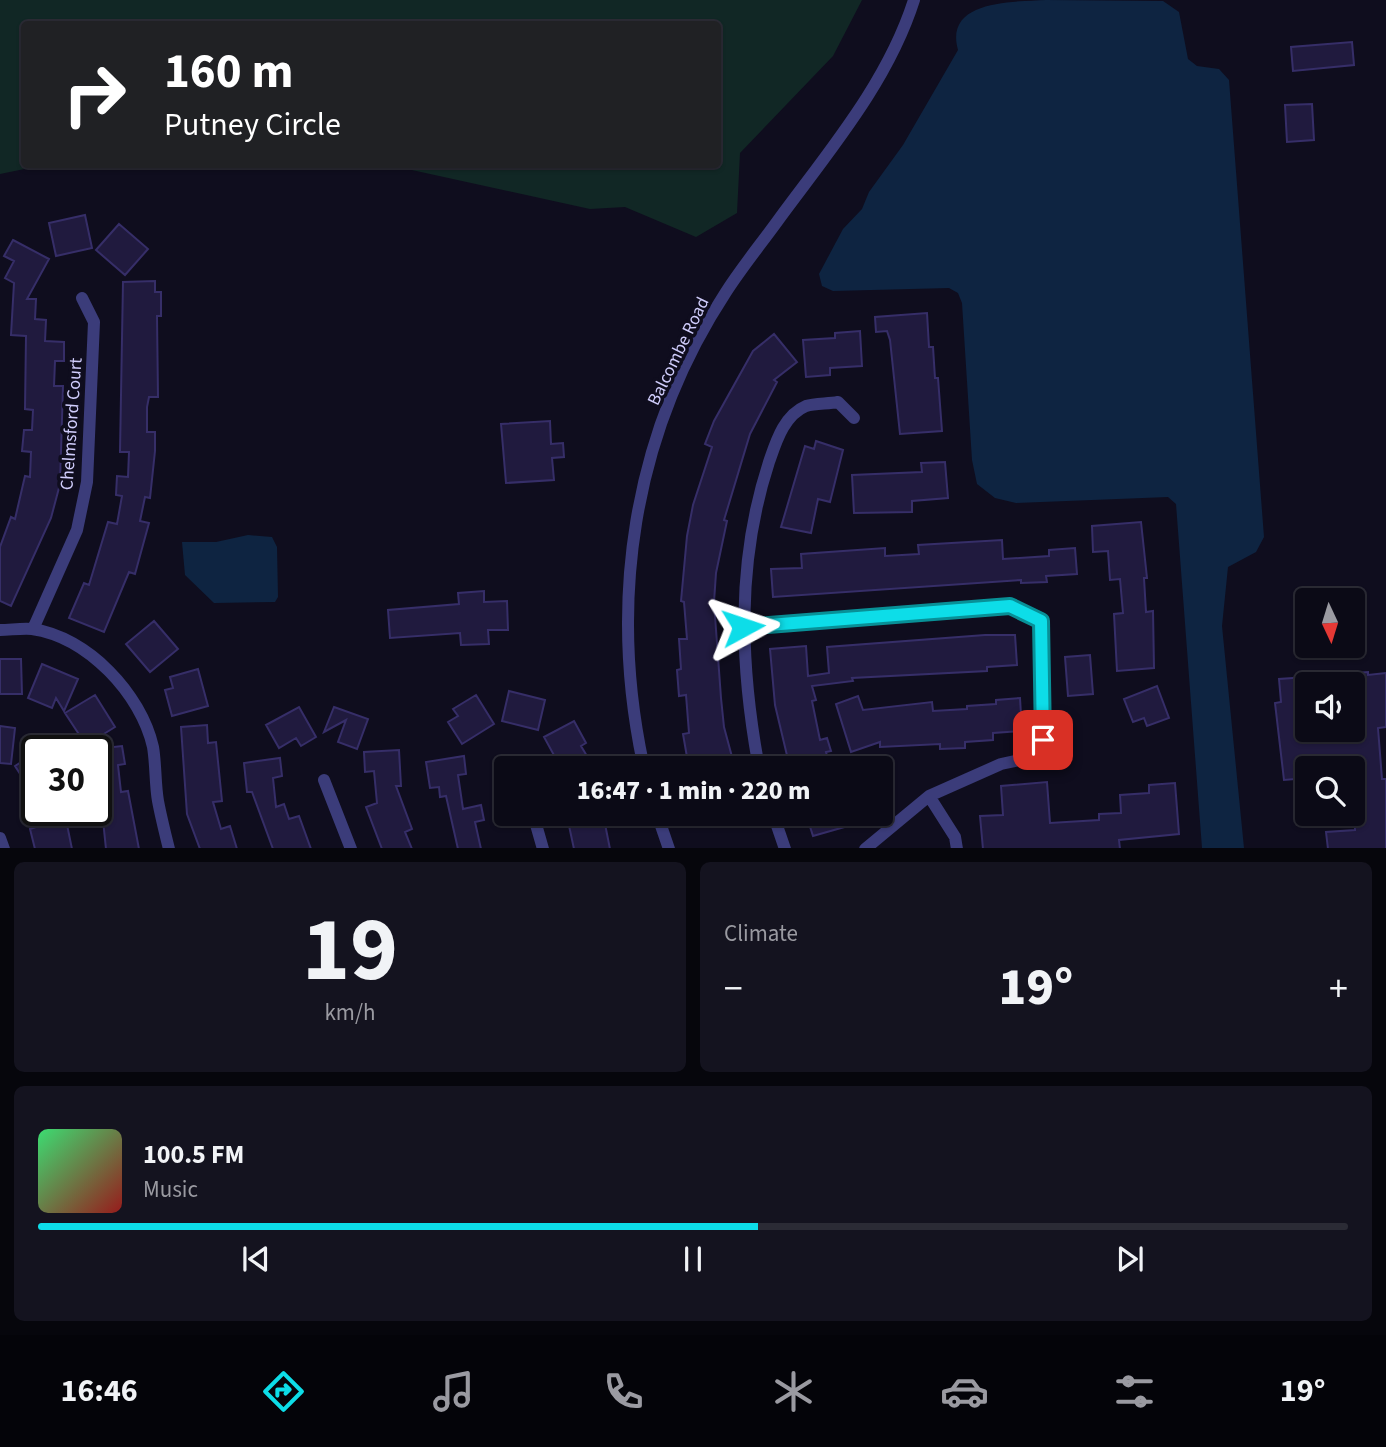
<!DOCTYPE html>
<meta charset="utf-8">
<style>
:root{--surface:#0b0a16;--page:#14131f;--text:#f1f3f6;--muted:#9a9aa1;--line:#2b2b35;--accent:#0ddde8}
body{margin:0;font-family:"Source Sans 3",sans-serif;background:var(--page);color:var(--text);height:100vh;display:flex;flex-direction:column;font-size:26px;white-space:nowrap}
*{box-sizing:border-box;margin:0}
p{font-size:23px;color:var(--muted)}
.icon{flex:none;width:38px;height:38px;fill:none;stroke:currentColor;stroke-width:2;stroke-linecap:round;stroke-linejoin:round}
.map{position:relative;height:848px;overflow:hidden}
.sheet{display:flex;flex-direction:column;gap:14px;padding:14px;background:#06060c;flex:1}
.sheet>*{flex:none}
.guide{position:absolute;left:21px;top:21px;width:700px;height:147px;border-radius:7px;box-shadow:0 2px 5px #0004,0 0 0 2px var(--line);background:#202124;color:#fff;overflow:hidden}
.needle{width:46px;rotate:176deg}
.controls{position:absolute;left:1295px;top:588px;display:grid;gap:14px}
.controls a{display:grid;place-items:center;width:70px;height:70px;border-radius:7px;background:var(--surface);box-shadow:0 2px 5px #0004,0 0 0 2px var(--line);font-size:35px}
.speed{position:absolute;left:21px;top:735px;display:flex;gap:14px;font-size:35px;font-weight:700;text-align:center}
.speed>*{display:grid;place-content:center;width:91px;height:91px;border-radius:50%;background:var(--surface);box-shadow:0 2px 5px #0004,0 0 0 2px var(--line);line-height:1}
.speed .limit{border:4px solid #111;border-radius:10px;background:#fff;color:#111}
.pin{position:absolute;display:grid;place-items:center;width:60px;height:60px;color:#fff;margin:-30px;border-radius:14px;box-shadow:0 4px 10px #0006}
.me{position:absolute;width:77px;margin:-38px;rotate:85deg;stroke-linejoin:round;filter:drop-shadow(0 0 5px #0008)}
.turn{display:flex;align-items:center;gap:24px;height:147px;padding:0 28px;font-size:32px}
.turn .icon{width:91px;height:91px;stroke-width:2.5}
.turn b{display:block;font-size:49px;line-height:60px}
.big{font-size:52px;font-weight:800;line-height:1.1}
.sheet .widget{flex:1;display:flex;flex-direction:column;justify-content:center;gap:10px;min-width:0;padding:0 24px;border-radius:10px;background:var(--page)}
.sheet .dial{align-items:center;gap:0}
.dial b{font-size:91px;line-height:1}
.song{display:flex;align-items:center;gap:21px}
.cover{width:84px;height:84px;border-radius:10px;background:linear-gradient(135deg,hsl(140 70% 55%),hsl(0 70% 35%))}
.played{height:7px;border-radius:4px;background:linear-gradient(90deg,var(--accent) 55%,var(--line) 55%)}
.keys{display:flex;justify-content:space-around;direction:ltr}
.heat{display:flex;justify-content:space-between;align-items:center;font-size:38px;direction:ltr}
.sheet .tiles{flex:1;display:grid;gap:14px;grid-template-columns:1fr 1fr}
.widget:last-child{grid-column:span 2}
.trip{position:absolute;left:494px;top:756px;width:399px;height:70px;border-radius:7px;background:var(--surface);box-shadow:0 2px 5px #0004,0 0 0 2px var(--line);font-weight:800;line-height:70px;text-align:center}
.tab-bar{display:flex;height:112px;justify-content:space-around;align-items:center;background:#040409;color:var(--muted)}
.tab-bar .icon{width:49px;height:49px}
.tab-bar .active{color:var(--accent)}
.tab-bar b{font-size:32px;color:var(--text)}
.map>svg:first-child{display:block}
.green{fill:#112725}
.water{fill:#0e2441}
.building{fill:#201a3e;stroke:#362e68;stroke-width:2}
.lines{fill:none;stroke-linecap:round;stroke-linejoin:round}
.minor{stroke:#3b3c7a;stroke-width:12}
.route-casing{stroke:#089097;stroke-width:18}
.route{stroke:#0ddde8;stroke-width:12}
.labels{text-anchor:middle;stroke-width:7;stroke-linejoin:round;paint-order:stroke}
.street-label{font-size:18px;fill:#d0cdfc;stroke:#0f0d1e}
</style>
<div class="map">
<svg width="1386" height="849" viewBox="0 0 1386 849">
<rect width="100%" height="100%" fill="#0f0d1e"/>
<path class="green" d="M0,0H862L833,56L740,153L737,213L696,237L625,207L590,209L389,165L718,164V24H24V164L44,165L0,174Z"/>
<path class="water" d="M1046,0L1163,1L1179,12L1188,59L1197,66L1219,69L1229,80L1264,537L1256,552L1228,567L1222,626L1244,848H1202L1176,504L1168,497L1016,503L995,498L977,484L972,460L962,303L958,293L949,288L833,291L822,286L819,274L843,229L862,209L869,192L903,145L958,50C944,0 1012,2 1046,0Z
M248,535L272,537L277,547L278,597L275,602L214,603L185,575L182,542H216Z"/>
<path class="building" d="M1352,42L1354,65L1293,71L1291,47Z
M1312,104L1314,140L1287,142L1285,105Z
M85,215L92,248L56,256L49,223Z
M119,224L148,249L125,275L96,250Z
M13,240L49,259L27,299H36L35,319L46,320L45,341L64,342V361H55L54,386H63L60,484L51,518L11,606L0,601V547L11,517L15,519L25,476L30,477L31,452L22,451L24,430H32L33,410L25,409L26,336L11,335L14,283L5,278L14,261L4,256Z
M155,281V292H161V316H157L158,397H149L147,407V432H155V451L150,498L145,497L140,521L149,523L135,574L129,572L104,632L69,618L84,583L89,585L108,522L117,524L122,496L116,495L117,476L128,477L129,452H120L123,282Z
M927,313L929,347H933L935,378H938L942,431L900,434L890,340L887,331L876,332L875,317Z
M860,331L862,366L830,368V375L806,377L803,340L835,338V333Z
M774,334L797,362L774,380L777,382L750,434L724,520L727,521L716,573L714,602L721,698L724,727L735,768H697L694,756L687,757L683,734L689,733L686,695L679,696L677,670L681,669L679,639H687L684,602L681,601L687,536L693,505L712,447L705,444L714,421L753,351Z
M550,421L551,444L563,443L564,457L552,458L554,480L506,483L501,424Z
M816,441L843,450L830,502L818,499L811,533L781,527L805,446L814,449Z
M945,462L948,498L912,501V512L854,513L852,475L922,472L921,463Z
M1141,522L1147,578H1144L1146,612L1153,611L1154,668L1117,671L1114,614L1123,613L1120,579L1110,580L1108,551L1093,552L1092,526Z
M1002,540L1003,559L1049,556V550L1075,548L1077,574L1046,576L1047,582L1021,583V580L773,597L771,569L802,568L801,554L885,548V556L919,554L918,545Z
M484,591V602L507,601L508,630H488L489,644L461,645L460,633L390,638L388,610L459,604L458,593Z
M154,621L178,649L150,672L126,644Z
M985,635H1015L1017,665L987,667V671L852,678L853,681L812,686L816,700L812,701L820,740L827,738L831,751L826,752L829,763L810,768H790L775,705L770,649L806,646L808,676L829,673L827,647Z
M1090,655L1093,694L1068,696L1065,657Z
M0,659H21L22,694H0Z
M42,664L78,679L64,711L56,698L52,708L28,698Z
M198,669L208,706L172,716L165,690L173,688L170,677Z
M1368,672V675L1386,673V727L1378,728L1382,779H1386V849H1328L1326,832L1355,830L1353,768H1307V778L1284,780L1275,703L1281,702L1279,679L1307,677V730H1353V684H1312V676Z
M1157,686L1169,718L1147,726L1144,718L1133,722L1124,699Z
M509,691L545,700L538,730L502,721Z
M95,695L115,727L86,745L65,713Z
M476,695L494,724L462,744L448,722L458,716L453,709Z
M858,696L863,710L932,702L933,711L967,709V706L996,704V700L1020,698L1022,731L993,733V740L965,742V748L940,749V744L880,747V742L851,752L836,704Z
M299,707L316,737L301,746L296,738L279,748L266,725Z
M334,707L368,719L357,749L338,742L346,720L324,732Z
M574,721L586,743L581,746L587,756L561,768L544,737Z
M207,725L208,743L216,742L222,801L213,802L221,829L230,826L237,849H200L187,814L181,727Z
M0,726L15,728L11,764L0,763Z
M122,746L125,764L118,765L121,792L128,791L139,849H106L103,820L94,821L96,749Z
M399,750L401,786H396L412,829L405,832L412,849H382L366,807L377,803L374,771L365,772L364,752Z
M37,752V800L15,766Z
M464,756L466,774L458,775L463,809L481,805L484,820L475,822L481,849H458L446,796L440,797L439,787L430,788L426,762Z
M280,758L282,776L273,778L276,807L284,804L289,819L299,816L311,849H273L252,792H247L244,763Z
M1047,782L1050,823L1099,820V814L1121,813L1120,795L1149,793V785L1175,783L1179,834L1119,840L1120,849H983L980,816L1003,815L1001,786Z
M31,810H64L72,849H35L30,829L36,827Z
M603,814L610,849H574L568,821Z
M806,814H852L855,824L813,836Z"/>
<g class="lines">
<path class="minor" d="M743,627L1010,606L1041,622L1043,740L1033,757L1001,764L929,796L865,849
M33,629L77,530L87,482L94,322L82,298
M0,630C10,630 22,628 32,629C88,637 141,694 153,747C156,765 155,784 158,801C161,817 165,833 169,849
M644,768C608,603 632,435 726,292C742,267 761,244 779,219C829,151 888,82 914,0
M759,768C740,665 736,563 769,462C776,442 784,415 806,406C815,403 828,404 838,402L854,418
M324,780L351,849
M929,796L955,837L957,849
M533,814L543,849
M657,814L669,849
M773,814L785,849
M0,838L4,849"/>
</g>
<g class="lines">
<defs>
<path id="route" d="M743,627L1010,606L1041,621L1043,740"/>
</defs>
<use href="#route" class="route-casing"/>
<use href="#route" class="route"/>
</g>
<g class="labels">
<g class="street-label">
<text transform="translate(678 351) rotate(-64)" y="6">Balcombe Road</text>
<text transform="translate(71 424) rotate(-86)" y="6">Chelmsford Court</text>
</g>
</g>
</svg>
<div class="controls">
<a><svg class="needle" viewBox="-14 -14 28 28"><path d="M0-13l5 13h-10z" fill="#e53935"/><path d="M0 13l5-13h-10z" fill="#9a9aa1"/></svg></a>
<a><svg class="icon" aria-label="sound" viewBox="0 0 24 24"><path d="M4 9h4l5-4v14l-5-4H4zM17 9q2 3 0 6"/></svg></a>
<a><svg class="icon" aria-label="search" viewBox="0 0 24 24"><circle cx="10" cy="10" r="6"/><path d="M15 15l6 6"/></svg></a>
</div>
<div class="speed"><div class="limit">30</div></div>
<div class="pin" style="left:1043px;top:740px;background:#d93025"><svg class="icon" aria-label="arrive" viewBox="0 0 24 24"><path d="M6 21V4h12l-3 4 3 4H6"/></svg></div>
<svg class="me" style="left:743px;top:627px" viewBox="-20 -20 40 40"><path d="M0-17L14 15 0 8-14 15z" fill="#0ddde8" stroke="#fff" stroke-width="4"/></svg>
<div class="trip">16:47 · 1 min · 220 m</div>
<div class="guide">
<div class="turn"><svg class="icon" aria-label="right" viewBox="0 0 24 24"><path d="M7 20v-9h11M14 6l5 5-5 5"/></svg><div><b>160 m</b>Putney Circle</div></div>
</div>
</div>
<section class="sheet">
<div class="tiles">
<div class="widget dial"><b>19</b><p>km/h</p></div>
<div class="widget"><p>Climate</p>
<div class="heat"><a>−</a><b class="big">19°</b><a>+</a></div>
</div>
<div class="widget">
<div class="song"><i class="cover"></i><div><b>100.5 FM</b><p>Music</p></div></div>
<div class="played"></div>
<div class="keys"><svg class="icon" aria-label="previous" viewBox="0 0 24 24"><path d="M18 5L8 12l10 7zM5 5v14"/></svg><svg class="icon" aria-label="pause" viewBox="0 0 24 24"><path d="M8 5v14M16 5v14"/></svg><svg class="icon" aria-label="next" viewBox="0 0 24 24"><path d="M6 5l10 7-10 7zM19 5v14"/></svg></div>
</div>
</div>
</section>
<nav class="tab-bar">
<b>16:46</b>
<svg class="icon active" aria-label="directions" viewBox="0 0 24 24"><path d="M12 3l9 9-9 9-9-9zM9 14v-3h6M13 9l2 2-2 2"/></svg>
<svg class="icon" aria-label="music" viewBox="0 0 24 24"><path d="M9 18V5l10-2v13"/><circle cx="6" cy="18" r="3"/><circle cx="16" cy="16" r="3"/></svg>
<svg class="icon" aria-label="phone" viewBox="0 0 24 24"><path d="M5 4h4l2 5-3 2q2 4 5 5l2-3 5 2v4C11 20 4 13 5 4z"/></svg>
<svg class="icon" aria-label="climate" viewBox="0 0 24 24"><path d="M12 3v18M4 7l16 10M4 17L20 7"/></svg>
<svg class="icon" aria-label="car" viewBox="0 0 24 24"><path d="M5 17H2v-5l4-1 3-4h7l3 4 3 1v5h-3M9 17h6M6 11h13"/><circle cx="7" cy="17" r="2"/><circle cx="17" cy="17" r="2"/></svg>
<svg class="icon" aria-label="filters" viewBox="0 0 24 24"><path d="M4 7h16M4 17h16"/><circle cx="9" cy="7" r="2"/><circle cx="15" cy="17" r="2"/></svg>
<b>19°</b>
</nav>
